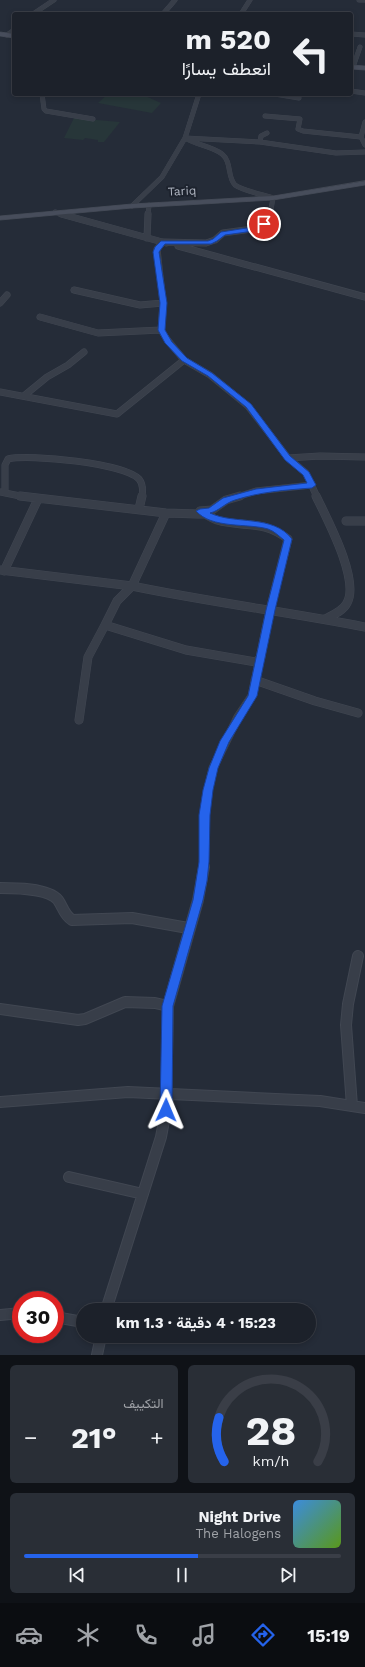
<!DOCTYPE html>
<html lang="ar">
<meta charset="utf-8">
<style>
:root{--surface:#1c212a;--page:#292e36;--text:#f1f3f6;--muted:#a0a3a8;--line:#3a3e47;--accent:#2563eb}
body{margin:0;font-family:"Work Sans",Vazirmatn,sans-serif;background:var(--page);color:var(--text);direction:rtl;height:100vh;display:flex;flex-direction:column;font-size:15px;white-space:nowrap}
*{box-sizing:border-box;margin:0}
p{font-size:13px;color:var(--muted)}
.icon{flex:none;width:22px;height:22px;fill:none;stroke:currentColor;stroke-width:2;stroke-linecap:round;stroke-linejoin:round}
.map{position:relative;height:1355px;overflow:hidden;direction:ltr}
.drawer{display:flex;flex-direction:column;gap:10px;padding:10px;background:#0f1217;flex:1}
.drawer>*{flex:none}
.guide{position:absolute;left:12px;top:12px;width:341px;height:84px;border-radius:4px;box-shadow:0 2px 6px #0003,0 0 0 1px var(--line);direction:rtl;background:#1c212a;color:var(--text);overflow:hidden}
.speed{position:absolute;left:12px;top:1291px;display:flex;gap:8px;font-size:20px;font-weight:700;text-align:center}
.speed>*{display:grid;place-content:center;width:52px;height:52px;border-radius:50%;background:var(--surface);box-shadow:0 2px 6px #0003,0 0 0 1px var(--line);line-height:1}
.speed .limit{border:6px solid #d22;background:#fff;color:#111}
.pin{position:absolute;display:grid;place-items:center;width:34px;height:34px;color:#fff;margin:-17px;border:2px solid #fff;border-radius:50%;box-shadow:0 1px 4px #0007}
.me{position:absolute;width:44px;margin:-22px;rotate:1deg;stroke-linejoin:round;filter:drop-shadow(0 0 3px #0008)}
.turn{display:flex;align-items:center;gap:14px;height:84px;padding:0 16px;font-size:18px}
.turn .icon{width:52px;height:52px;stroke-width:2.5}
.turn b{display:block;font-size:28px;line-height:34px}
.big{font-size:30px;font-weight:700;line-height:1.1}
.drawer .card{flex:1;display:flex;flex-direction:column;justify-content:center;gap:6px;min-width:0;padding:0 14px;border-radius:6px;background:var(--page)}
.drawer .dial{align-items:center;gap:0}
.dial svg{height:104px;overflow:visible;fill:none;stroke:var(--line);stroke-width:7;stroke-linecap:round;text-anchor:middle}
.dial text{fill:var(--text);stroke:none}
.song{display:flex;align-items:center;gap:12px}
.cover{width:48px;height:48px;border-radius:6px;background:linear-gradient(135deg,hsl(210 70% 55%),hsl(90 70% 35%))}
.played{height:4px;border-radius:2px;background:linear-gradient(90deg,var(--accent) 55%,var(--line) 55%)}
.keys{display:flex;justify-content:space-around;direction:ltr}
.heat{display:flex;justify-content:space-between;align-items:center;font-size:22px;direction:ltr}
.drawer .tiles{flex:1;display:grid;gap:10px;grid-template-columns:1fr 1fr}
.card:last-child{grid-column:span 2}
.trip{position:absolute;left:76px;top:1303px;width:240px;height:40px;border-radius:20px;background:var(--surface);box-shadow:0 2px 6px #0003,0 0 0 1px var(--line);font-weight:700;line-height:40px;text-align:center;direction:rtl}
.menu{display:flex;height:64px;justify-content:space-around;align-items:center;background:#0b0d11;color:var(--muted)}
.menu .icon{width:28px;height:28px}
.menu .selected{color:var(--accent)}
.menu b{font-size:18px;color:var(--text)}
.map>svg:first-child{display:block}
.green{fill:#273639}
.lines{fill:none;stroke-linecap:round;stroke-linejoin:round}
.minor-far3-casing{stroke:#414752;stroke-width:5}
.minor-far2-casing{stroke:#414752;stroke-width:7}
.minor-far1-casing{stroke:#414752;stroke-width:9}
.minor-casing{stroke:#414752;stroke-width:12}
.secondary-casing{stroke:#414752;stroke-width:1}
.minor-far3{stroke:#383e49;stroke-width:4.5}
.minor-far2{stroke:#383e49;stroke-width:6}
.minor-far1{stroke:#383e49;stroke-width:8}
.minor{stroke:#383e49;stroke-width:10}
.secondary{fill:#474d5b;fill-rule:evenodd}
.route{fill:#2563eb;stroke:#184099}
.labels{text-anchor:middle;stroke-width:4;stroke-linejoin:round;paint-order:stroke}
.far-street-label{font-size:12px;fill:#b3b9c5;stroke:#1d232e}
</style>
<div class="map">
<svg width="365" height="1355" viewBox="0 0 365 1355">
<rect width="100%" height="100%" fill="#252c38"/>
<path class="green" d="M108,94H141L161,103L152,113L98,103Z
M74,118L120,122L104,142H98V140L85,138L83,140L64,138Z"/>
<g class="lines">
<defs>
<path id="minor-far3" d="M359,0H365
M33,14L54,0
M163,14L175,0
M241,14L250,0
M351,34L365,35
M7,35L14,30
M353,67L360,47
M14,71V78
M351,91L365,93
M42,94L44,109L46,111L93,119
M199,94L185,138C196,145 211,146 222,154C232,162 227,177 235,185C241,190 264,195 273,198L270,215
M275,94L299,98
M265,116L300,119L298,129L303,131L361,137
M365,122L361,137L365,145
M267,133L261,136L260,142L336,153L365,152
M132,206L162,177L185,138L260,142
M55,212L65,215
M148,215L149,205"/>
<path id="minor-far2" d="M61,214L166,243
M271,214L266,223L259,228L223,233L215,240L206,243L163,242L157,249L163,303L161,330L166,338L184,360L210,375L248,406L288,458L306,473L317,497
M147,238L148,214
M178,246L365,297
M74,290L140,305L163,303
M0,303L7,295
M40,317L98,333L161,330
M0,392L117,414L184,360
M25,395L47,377L68,365L84,352
M288,458L320,456L365,457
M0,492L25,497
M5,493V465L8,459C30,454 124,463 139,479C143,484 143,491 142,497
M237,497L256,491L312,485"/>
<path id="minor-far1" d="M20,496L166,513L198,514H202L200,511L212,510L226,500L240,496
M316,496C327,519 360,580 347,603C343,611 333,615 325,619
M139,509L142,496
M200,511C205,514 211,518 217,520C244,528 262,519 288,539L270,610L252,696L238,717L213,768L208,790L205,815L203,868
M346,521H365
M0,570L132,586L166,513
M4,571L38,499
M261,657L256,662L186,650L105,625L117,601L132,586C209,602 288,612 365,627
M255,680L315,701L358,713
M79,720L88,657L105,625"/>
<path id="minor" d="M0,888C14,888 48,888 58,900C63,907 64,915 72,920L132,918L188,928
M0,1009L78,1020L85,1019L125,1002L155,1003L168,1006
M0,1102L128,1092L320,1101L365,1108
M352,1106L346,1025L348,1004L358,956
M69,1177L143,1194
M106,1310L161,1137L166,1110L168,1006L198,900L204,867
M0,1315L21,1313
M55,1317L83,1322
M97,1355L101,1336"/>
<path id="secondary" d="M0,32L14,34V38L0,36Z
M351,65L365,66V70L351,69Z
M365,181V185L273,200L132,208L0,220V216L132,204L273,196Z"/>
</defs>
<use href="#minor-far3" class="minor-far3-casing"/>
<use href="#minor-far2" class="minor-far2-casing"/>
<use href="#minor-far1" class="minor-far1-casing"/>
<use href="#minor" class="minor-casing"/>
<use href="#secondary" class="secondary-casing"/>
<use href="#minor-far3" class="minor-far3"/>
<use href="#minor-far2" class="minor-far2"/>
<use href="#minor-far1" class="minor-far1"/>
<use href="#minor" class="minor"/>
<use href="#secondary" class="secondary"/>
</g>
<path class="route" d="M264,223L267,224L266,226L254,231L225,235L217,241L211,244H165L159,252L167,303L165,330L172,342L187,358L212,373L251,404L290,456L309,472L316,485L312,488C285,490 260,492 235,500C225,503 219,511 210,513C235,525 273,514 292,539L275,610L257,696L229,742L218,768L213,790L210,815L209,862L207,881L203,900L173,1006L172,1110L170,1114L166,1116L162,1114L160,1110L162,1006L193,900L199,862V815L203,790L209,768L220,741L248,696L266,610L284,540C279,536 274,531 268,529C247,523 212,529 196,511L200,509L209,508L223,498L256,489L307,483L303,475L285,460L246,407L208,376L182,361L165,343L158,330L160,303L153,252L155,247L161,241H208L213,239L221,232L253,227Z"/>
<g class="labels">
<g class="far-street-label">
<text transform="translate(182 191) rotate(-3)" y="4">Tariq</text>
</g>
</g>
</svg>
<div class="speed"><div class="limit">30</div></div>
<div class="pin" style="left:264px;top:224px;background:#d93025"><svg class="icon" aria-label="arrive" viewBox="0 0 24 24"><path d="M6 21V4h12l-3 4 3 4H6"/></svg></div>
<svg class="me" style="left:166px;top:1110px" viewBox="-20 -20 40 40"><path d="M0-17L14 15 0 8-14 15z" fill="#2563eb" stroke="#fff" stroke-width="4"/></svg>
<div class="trip">15:23 · 4 دقيقة · 1.3 km</div>
<div class="guide">
<div class="turn"><svg class="icon" aria-label="left" viewBox="0 0 24 24"><path d="M17 20v-9H6M10 6l-5 5 5 5"/></svg><div><b>520 m</b>انعطف يسارًا</div></div>
</div>
</div>
<section class="drawer">
<div class="tiles">
<div class="card dial"><svg viewBox="0 0 100 80">
<path d="M14 69A42 42 0 1 1 86 69"/>
<path d="M14 69A42 42 0 0 1 10 35" stroke="#2563eb"/>
<text x="50" y="56" font-size="32" font-weight="700">28</text>
<text x="50" y="72" font-size="11">km/h</text>
</svg></div>
<div class="card"><p>التكييف</p>
<div class="heat"><a>−</a><b class="big">21°</b><a>+</a></div>
</div>
<div class="card">
<div class="song"><i class="cover"></i><div><b>Night Drive</b><p>The Halogens</p></div></div>
<div class="played"></div>
<div class="keys"><svg class="icon" aria-label="previous" viewBox="0 0 24 24"><path d="M18 5L8 12l10 7zM5 5v14"/></svg><svg class="icon" aria-label="pause" viewBox="0 0 24 24"><path d="M8 5v14M16 5v14"/></svg><svg class="icon" aria-label="next" viewBox="0 0 24 24"><path d="M6 5l10 7-10 7zM19 5v14"/></svg></div>
</div>
</div>
</section>
<nav class="menu">
<b>15:19</b>
<svg class="icon selected" aria-label="directions" viewBox="0 0 24 24"><path d="M12 3l9 9-9 9-9-9zM9 14v-3h6M13 9l2 2-2 2"/></svg>
<svg class="icon" aria-label="music" viewBox="0 0 24 24"><path d="M9 18V5l10-2v13"/><circle cx="6" cy="18" r="3"/><circle cx="16" cy="16" r="3"/></svg>
<svg class="icon" aria-label="phone" viewBox="0 0 24 24"><path d="M5 4h4l2 5-3 2q2 4 5 5l2-3 5 2v4C11 20 4 13 5 4z"/></svg>
<svg class="icon" aria-label="climate" viewBox="0 0 24 24"><path d="M12 3v18M4 7l16 10M4 17L20 7"/></svg>
<svg class="icon" aria-label="car" viewBox="0 0 24 24"><path d="M5 17H2v-5l4-1 3-4h7l3 4 3 1v5h-3M9 17h6M6 11h13"/><circle cx="7" cy="17" r="2"/><circle cx="17" cy="17" r="2"/></svg>
</nav>
